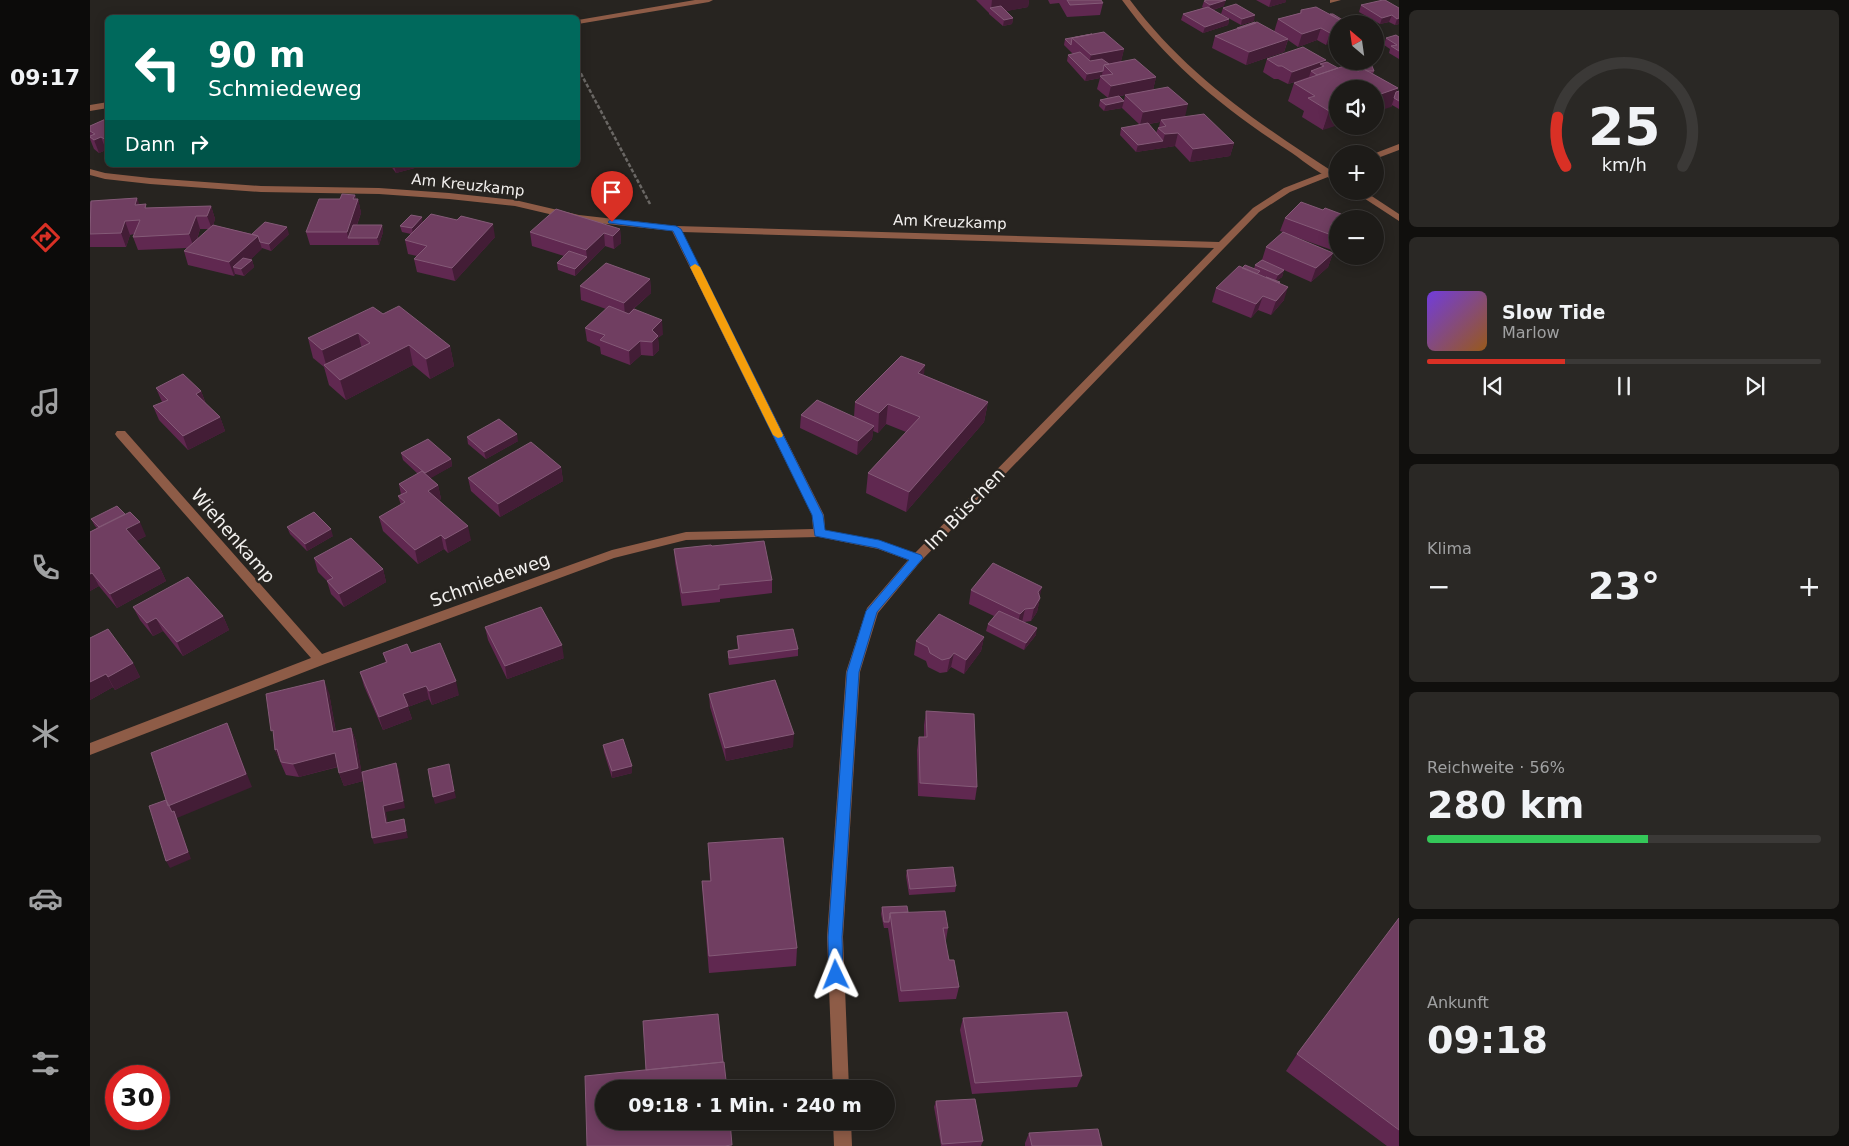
<!DOCTYPE html>
<html lang="de">
<meta charset="utf-8">
<style>
:root{--surface:#1d1b18;--page:#2a2825;--text:#f1f3f6;--muted:#a0a1a2;--line:#3b3937;--accent:#d93025}
body{margin:0;font-family:"DejaVu Sans",sans-serif;background:var(--page);color:var(--text);height:100vh;display:flex;flex-direction:column;font-size:19px;white-space:nowrap}
*{box-sizing:border-box;margin:0}
p{font-size:16px;color:var(--muted)}
.icon{flex:none;width:28px;height:28px;fill:none;stroke:currentColor;stroke-width:2;stroke-linecap:round;stroke-linejoin:round}
.map{position:relative;flex:1;overflow:hidden}
.side{display:flex;flex-direction:column;gap:10px;padding:10px;background:#100f0d;width:450px}
.side>*{flex:none}
.top-card{position:absolute;left:15px;top:15px;width:475px;height:152px;border-radius:8px;box-shadow:0 2px 12px #0003,0 0 0 1px var(--line);background:#00695c;color:#fff;overflow:hidden}
.needle{width:32px;rotate:331deg}
.controls{position:absolute;left:1239px;top:15px;display:grid;gap:10px}
.controls a{display:grid;place-items:center;width:55px;height:55px;border-radius:50%;background:var(--surface);box-shadow:0 2px 12px #0003,0 0 0 1px var(--line);font-size:25px}
.speed{position:absolute;left:15px;top:1065px;display:flex;gap:10px;font-size:25px;font-weight:700;text-align:center}
.speed>*{display:grid;place-content:center;width:65px;height:65px;border-radius:50%;background:var(--surface);box-shadow:0 2px 12px #0003,0 0 0 1px var(--line);line-height:1}
.speed .limit{border:8px solid #d22;background:#fff;color:#111}
.pin{position:absolute;display:grid;place-items:center;width:42px;height:42px;color:#fff;margin:-51px -21px;border-radius:50% 50% 50% 0;rotate:-45deg;box-shadow:0 0 5px #0007}
.pin .icon{rotate:45deg}
.me{position:absolute;width:55px;margin:-28px;rotate:358deg;stroke-linejoin:round;filter:drop-shadow(0 0 4px #0008)}
.turn{display:flex;align-items:center;gap:18px;height:105px;padding:0 20px;font-size:22px}
.turn .icon{width:65px;height:65px;stroke-width:2.5}
.turn b{display:block;font-size:35px;line-height:42px}
.then{display:flex;align-items:center;height:48px;padding:0 20px;background:#0003;gap:10px;font-size:19px}
.big{font-size:38px;font-weight:600;line-height:1.1}
.side .card{flex:1;display:flex;flex-direction:column;justify-content:center;gap:8px;min-width:0;padding:0 18px;border-radius:8px;background:var(--page)}
.side .dial{align-items:center;gap:0}
.dial svg{height:130px;overflow:visible;fill:none;stroke:var(--line);stroke-width:7;stroke-linecap:round;text-anchor:middle}
.dial text{fill:var(--text);stroke:none}
.song{display:flex;align-items:center;gap:15px}
.cover{width:60px;height:60px;border-radius:8px;background:linear-gradient(135deg,hsl(260 70% 55%),hsl(30 70% 35%))}
.played{height:5px;border-radius:2px;background:linear-gradient(90deg,var(--accent) 35%,var(--line) 35%)}
.keys{display:flex;justify-content:space-around;direction:ltr}
.heat{display:flex;justify-content:space-between;align-items:center;font-size:28px;direction:ltr}
.charge{height:8px;border-radius:4px;background:linear-gradient(90deg,#34c759 56%,var(--line) 0)}
.trip{position:absolute;left:505px;top:1080px;width:300px;height:50px;border-radius:25px;background:var(--surface);box-shadow:0 2px 12px #0003,0 0 0 1px var(--line);font-weight:600;line-height:50px;text-align:center}
main{display:flex;flex:1;min-height:0}
.tabs{display:flex;flex-direction:column;width:90px;justify-content:space-around;align-items:center;background:#0c0b0a;color:var(--muted)}
.tabs .icon{width:35px;height:35px}
.tabs .on{color:var(--accent)}
.tabs b{font-size:22px;color:var(--text)}
.map>svg:first-child{display:block}
.lines{fill:none;stroke-linecap:round;stroke-linejoin:round}
.path{stroke:#6a6764;stroke-width:2.5;stroke-dasharray:4 2;stroke-linecap:butt}
.minor{fill:#8e5c47;fill-rule:evenodd}
.tertiary{fill:#8e5c47;fill-rule:evenodd}
.wall{fill:#602850;fill-rule:evenodd}
.shaded-wall{fill:#431d36}
.building{fill:#703e61;stroke:#845a77}
.route{fill:#1a73e8;stroke:#114b97}
.slow{fill:#f59e0b}
.labels{text-anchor:middle;stroke-width:5;stroke-linejoin:round;paint-order:stroke}
.far-street-label{font-size:15px;fill:#f2f0ee;stroke:#272420}
.street-label{font-size:18px;fill:#f2f0ee;stroke:#272420}
</style>
<main>
<nav class="tabs">
<b>09:17</b>
<svg class="icon on" aria-label="directions" viewBox="0 0 24 24"><path d="M12 3l9 9-9 9-9-9zM9 14v-3h6M13 9l2 2-2 2"/></svg>
<svg class="icon" aria-label="music" viewBox="0 0 24 24"><path d="M9 18V5l10-2v13"/><circle cx="6" cy="18" r="3"/><circle cx="16" cy="16" r="3"/></svg>
<svg class="icon" aria-label="phone" viewBox="0 0 24 24"><path d="M5 4h4l2 5-3 2q2 4 5 5l2-3 5 2v4C11 20 4 13 5 4z"/></svg>
<svg class="icon" aria-label="climate" viewBox="0 0 24 24"><path d="M12 3v18M4 7l16 10M4 17L20 7"/></svg>
<svg class="icon" aria-label="car" viewBox="0 0 24 24"><path d="M5 17H2v-5l4-1 3-4h7l3 4 3 1v5h-3M9 17h6M6 11h13"/><circle cx="7" cy="17" r="2"/><circle cx="17" cy="17" r="2"/></svg>
<svg class="icon" aria-label="filters" viewBox="0 0 24 24"><path d="M4 7h16M4 17h16"/><circle cx="9" cy="7" r="2"/><circle cx="15" cy="17" r="2"/></svg>
</nav>
<div class="map">
<svg width="1309" height="1146" viewBox="0 0 1309 1146">
<rect width="100%" height="100%" fill="#272420"/>
<g class="lines">
<path class="path" d="M488,68L560,204"/>
<path class="minor" d="M605,0H623L619,2L488,24V20Z
M1240,0H1251L1240,3Z
M18,102V108L0,111V105Z
M1309,144V150L1285,159V154H1283Z
M1248,167V173L1200,192L1169,212L831,561L788,613L770,672L753,937L759,1089H743L737,937L756,672L777,608L818,560L788,549L729,537L596,540L524,558L235,664L0,755V743L221,658L27,437L25,434L27,431H35L232,654L522,550L596,532L723,529L722,515L582,231L489,221L425,206L359,199L289,194L171,192L60,184L15,179L0,175V169L15,173L60,178L171,186L289,188L359,193L425,200L489,215L586,226L1129,242L1163,208L1194,188ZM592,232L1124,248L825,553L789,541L735,530L734,515Z
M743,1121H761L762,1146H744Z"/>
<path class="tertiary" d="M1032,0H1040C1097,76 1169,124 1248,175V182C1232,176 1216,163 1202,153C1137,111 1078,64 1032,0Z
M1263,191H1274L1309,214V221Z"/>
</g>
<path class="wall" d="M886,0H939L938,7L916,11L923,18L922,24L913,26L899,14V13Z
M958,0H1011L1013,3L1010,15L977,17L969,3L960,4Z
M1166,0H1196V2L1179,7Z
M1114,1L1134,6L1123,10L1139,19L1138,25L1113,33L1091,20L1093,14L1113,8L1112,7Z
M1271,5L1309,8V24L1305,25L1299,22L1290,24L1269,12Z
M1133,8L1164,21L1151,25L1131,14Z
M1211,10L1240,14L1256,22L1255,24H1248L1236,45L1227,40L1208,47L1198,40L1194,52L1156,65L1122,48L1125,36L1184,32L1188,19L1210,13Z
M1002,34L1034,49L1031,61L1066,77L1063,90L1095,116L1144,143L1140,156L1100,162L1085,146L1046,152L1030,135L1031,128L1050,125L1032,108L1014,111L1009,106L1010,100L1018,98L1007,89L1010,78L995,81L977,61L978,55L983,54L974,45L975,39ZM1035,95L1034,101L1022,98ZM1070,122L1069,127L1068,128L1066,133L1059,124Z
M1309,37V59L1299,53L1300,49L1294,45L1296,38Z
M1177,59L1235,62L1248,68L1267,70L1266,67L1268,61H1280L1284,71L1283,74L1308,88L1306,92L1309,91V109L1302,105L1301,107L1248,89L1233,130L1212,117L1214,111L1198,101L1204,83L1219,78L1198,84L1188,79H1184L1173,72Z
M18,118V151L16,150L9,153L4,149L0,139V126Z
M300,165H336L306,173Z
M265,195L266,199H268L271,213L267,225H292L293,232L289,245H220L216,232L250,199Z
M0,202L50,205L57,208L121,206L125,219L123,225L162,234H199L181,251L172,248L160,260H162L164,267L154,276L145,274L144,276L98,265L94,251L97,248L48,250L43,237L44,234L40,235L36,247H0ZM110,229H119L107,240Z
M1195,218L1248,219V244L1242,250L1194,233L1243,253L1238,267L1221,282L1194,270L1192,277L1186,281L1189,283L1194,300L1181,315L1168,310L1161,318L1122,302L1126,288L1152,268L1164,269L1165,265L1172,260L1176,247L1193,232L1190,231Z
M333,222L405,237L365,281L327,272L324,259L327,256L318,254L315,240L321,234L312,232L310,226Z
M530,229L531,243L524,249L515,246L485,276L468,270L467,263L474,256L442,246L440,232Z
M560,279L561,293L538,314L573,334L568,338L569,350L563,356L551,355L540,365L511,354L510,347L497,341L495,328L516,309L491,300L490,286Z
M293,314L360,346L364,366L340,379L323,365L256,400L239,385L234,367L223,358L218,338Z
M834,375L898,402L894,422L816,512L776,493L778,473L816,432L796,424L788,433L783,431L782,439L767,455L710,428L711,415L764,417L765,402Z
M66,388L111,391L116,404L130,417L135,431L98,450L69,420L63,406L72,402Z
M377,437L428,441L396,459L378,444Z
M311,453L361,459L362,466L340,478L348,485L351,499L349,500L381,540L358,553L354,549L328,564L293,531L289,517L311,505L308,496L311,495L309,484L328,474L313,460Z
M471,467L473,481L410,517L381,491L378,478Z
M1,519L56,536L46,541L70,568L76,581L27,608L9,586L0,591V532L7,528L5,526Z
M197,527L243,536L217,551L200,534Z
M584,549L682,580V593L630,599V602L592,606L585,562Z
M224,558L293,569L296,582L254,607L241,594L237,581L228,572Z
M881,590L949,596L950,598L947,612L941,621L934,622L946,635L934,650L896,631L898,624L904,616L879,604Z
M43,607L133,616L139,630L93,656L73,631L63,636L50,620Z
M395,627L474,658L417,679L398,640Z
M647,636L708,649V656L639,665L638,658V651L648,649L647,643Z
M894,637L891,651L874,674L861,667L857,672L850,673L838,667L836,661L824,655L826,641Z
M0,638L43,663L50,677L25,690L23,687L0,700Z
M293,653H321L369,695L342,705L339,699L318,707L322,719L293,730L274,686L270,672L296,663Z
M239,693L246,732L261,728L266,741L273,781L254,786L249,773L248,767L209,777L196,775L185,750Z
M619,694L703,747L636,761L620,707Z
M836,711L887,787L885,800L828,796L827,750L829,737H834V725Z
M513,745L542,773L522,778L514,752Z
M618,843L707,948L706,966L619,973L613,900L612,881H620Z
M817,870L866,886L865,892L819,895L816,876Z
M792,907L818,912L858,928L856,940H855L859,960L869,987L866,999L809,1002L798,928H794L791,914Z
M1309,918V1146H1297L1196,1071L1207,1054Z
M873,1018L992,1076L987,1087L882,1094L870,1030Z
M846,1101L893,1141L891,1146H851L844,1107Z
M939,1133L1012,1146H935V1143Z"/>
<path class="shaded-wall" d="M902,0H939L938,7L906,13L901,9Z
M1136,0L1134,6L1119,11L1120,5Z
M1181,0H1196V2L1179,7Z
M1165,15L1164,21L1151,25L1152,19Z
M1302,15L1299,22L1290,24L1292,18Z
M923,18L922,24L913,26L914,20Z
M1309,18V24L1305,25L1307,19Z
M1139,19L1138,25L1113,33L1115,27Z
M1252,21L1256,22L1255,24H1248V41L1236,45L1240,33L1247,23Z
M1231,28L1227,40L1208,47L1212,34Z
M1198,39L1194,52L1156,65L1159,52Z
M1034,49L1031,61L998,68L1001,55Z
M1236,60L1232,73L1221,71L1219,77L1198,84L1202,72Z
M1013,71L1011,78L1010,76V78L995,81L997,74Z
M1066,77L1063,90L1018,98L1021,86Z
M1308,88L1301,107L1285,112V96Z
M1034,101L1032,108L1014,111L1016,105Z
M1098,104L1095,117L1071,120L1070,122L1050,125L1053,112Z
M1248,108V125L1233,130L1239,111Z
M1088,133L1085,146L1046,152L1048,145L1073,141L1075,134Z
M11,137L16,150L9,153L4,140Z
M1144,143L1140,156L1100,162L1103,149Z
M304,165H336L306,173Z
M265,195L267,204L268,199L271,213L262,238H258L257,232L263,199Z
M47,198L52,211L45,205Z
M121,206L125,219L122,229L117,216Z
M106,216L110,229L104,248L99,234Z
M332,217L333,224L323,235L322,228Z
M35,221L40,235L36,247L31,233Z
M403,224L405,237L365,281L362,268Z
M292,225L293,232L289,245L287,238Z
M197,227L199,234L181,251L179,244Z
M530,229L531,243L524,249L523,236Z
M514,233L515,246L485,276V269L497,258L496,250Z
M168,236L172,249L150,269L143,267L145,274L144,276L139,262Z
M1248,236V244L1242,250L1247,237Z
M1243,253L1238,267L1221,282L1226,268Z
M162,260L164,267L154,276L151,269Z
M1194,270L1192,277L1185,282L1188,275Z
M560,279L561,293L535,316L534,303Z
M1198,287L1194,300L1181,315L1186,301Z
M1173,296L1168,310L1161,318L1166,304Z
M572,320L573,334L568,338L569,350L563,356L562,330Z
M268,333L273,353L237,368L232,350Z
M550,341L551,355L540,365L539,351Z
M319,345L323,365L256,400L250,380Z
M360,346L364,366L340,379L336,359Z
M835,365L833,385L828,373Z
M111,391L116,405L106,394Z
M898,402L894,422L816,512L819,492Z
M798,404L796,424L788,433L789,413Z
M130,417L135,431L98,450L93,436Z
M784,426L782,439L767,455L768,441Z
M427,434L428,441L396,459L394,452Z
M361,459L362,466L336,481L334,474Z
M471,467L473,481L410,517L408,504Z
M348,485L351,499L342,504L338,491Z
M50,522L56,536L42,543L18,540Z
M378,526L381,540L358,553L355,539Z
M241,529L243,536L217,551L215,544Z
M351,535L354,549L328,564L325,550Z
M70,568L76,581L27,608L20,594Z
M293,569L296,582L254,607L249,594Z
M2,573L9,586L0,591V574Z
M952,587L949,600L948,592Z
M950,598L947,612L941,621L944,608Z
M935,609L932,622L927,628L930,614Z
M133,616L139,630L93,656L87,642Z
M66,618L73,631L63,636L57,623Z
M947,628L946,635L934,650L936,643Z
M894,637L891,651L874,674L876,660Z
M472,645L474,658L417,679L415,666Z
M864,653L861,667L857,672L860,658Z
M43,663L50,677L25,690L18,677Z
M16,674L23,687L0,700V682Z
M234,680L239,693L248,745L243,732Z
M366,681L369,695L342,705L339,691Z
M336,686L339,699L318,707L322,719L293,730L289,717L313,694Z
M137,723L162,787L87,818L101,859L80,868L76,861L85,819L78,806Z
M261,728L266,741L273,781L254,786L249,773Z
M704,734L703,747L636,761L635,748Z
M187,749L192,762L191,763L185,750Z
M245,753L250,766L209,777L203,764Z
M306,763L309,770L315,808L296,812L299,830L296,823L293,806Z
M359,764L366,798L345,804L343,797Z
M542,766V773L522,778V771Z
M314,819L318,838L284,844L282,838Z"/>
<path class="building" d="M977,0H1011L1013,3L980,5Z
M1117,0H1136L1120,5L1114,1Z
M1293,0H1295L1309,8V18L1307,19L1302,15L1292,18L1271,5Z
M1146,4L1165,15L1152,19L1133,8Z
M911,6L923,18L914,20L900,8Z
M1118,7L1139,19L1115,27L1093,14Z
M1226,7L1252,21L1247,23L1248,24V30L1240,33L1231,28L1212,34L1188,19L1211,13V10Z
M1240,14H1243L1256,22L1252,23V21Z
M1165,22L1166,23L1148,29L1147,28Z
M1167,22L1198,39L1159,52L1125,36Z
M1014,32L1034,49L1001,55L982,38Z
M1002,34L982,38L981,45L975,39Z
M1306,35L1309,37V51L1301,46L1307,45L1296,38Z
M1213,47L1236,60L1202,72L1192,66H1188L1177,59Z
M990,52L1000,61L1012,59L1019,64L1014,65L1013,71L997,74L978,55Z
M1045,59L1066,77L1021,86L1010,76L1023,74L1014,65Z
M1268,61H1280L1284,71H1277L1274,69L1271,70Z
M1237,62L1248,68L1227,75L1221,71L1234,66L1230,64Z
M1257,65L1268,71L1274,69L1308,88L1285,96V89H1248V108L1239,111L1218,98L1225,96L1204,83Z
M1078,87L1098,104L1053,112L1035,95Z
M1309,91V101L1304,98L1306,92Z
M1029,96L1034,101L1016,105L1010,100Z
M1114,114L1144,143L1103,149L1088,133L1075,134L1068,128L1076,126L1071,120Z
M18,118V141L11,137L4,140L0,137V136L5,134L0,131V126Z
M1058,123L1073,141L1048,145L1031,128Z
M252,194L265,195L263,199H268L257,232H216L229,199H250Z
M47,198L45,205L56,204L55,208L121,206L117,216H106L99,234L43,237L50,220L35,221L31,233L0,234L1,201Z
M1211,202L1233,210L1235,208L1251,214L1249,216L1257,219H1248V224L1243,222L1241,225L1248,227V236L1247,237L1195,218Z
M466,209L530,229L523,236L514,233L496,250L440,232Z
M341,214L367,220L371,216L403,224L362,268L324,259L337,246L315,240Z
M321,215L332,217L322,228L310,226Z
M175,222L197,227L179,244L170,242L168,236L162,234Z
M123,225L168,236L139,262L94,251Z
M263,225H292L287,238H258Z
M1193,232L1243,253L1226,268L1176,247Z
M479,251L497,257L485,269L467,263Z
M153,258L162,260L151,269L143,267Z
M1172,260L1194,270L1188,275L1165,265Z
M516,263L560,279L534,303L490,286Z
M1155,265L1170,271L1167,274L1152,268Z
M1149,266L1198,287L1186,301L1173,296L1166,304L1126,288Z
M1176,277L1190,282L1189,283Z
M309,306L360,346L336,359L319,345L250,380L234,365L280,343L268,333L232,350L218,338L283,307L293,314Z
M519,306L539,314L544,309L572,320L562,330L568,336L562,342L550,341L539,351L510,340L515,335L495,328Z
M811,356L835,365L828,373L898,402L819,492L778,473L830,417L798,404L789,413L765,402Z
M93,374L111,391L106,394L130,417L93,436L63,406L78,400L66,388Z
M727,400L784,426L768,441L711,415Z
M409,419L427,434L394,452L377,437Z
M338,439L361,459L335,473L311,453Z
M441,442L471,467L408,504L378,478Z
M332,471L348,485L338,491L378,526L355,539L351,535L325,550L289,517L315,502L308,496L317,492L309,484Z
M27,506L35,514L9,527L1,519Z
M40,512L50,522L36,529L70,568L20,594L2,573L0,574V532Z
M224,512L241,529L215,544L197,527Z
M261,538L293,569L249,594L237,581L243,578L224,558Z
M674,541L682,580L629,585V589L592,593L584,549L621,545L622,546Z
M903,563L952,587L948,592L950,598L944,608L935,609L930,614L881,590Z
M98,577L133,616L87,642L66,618L57,623L43,607Z
M451,607L472,645L415,666L395,627Z
M909,611L947,628L936,643L898,624Z
M849,614L894,637L876,660L864,653L860,658L852,660L840,653L838,647L826,641Z
M18,629L43,663L18,677L16,674L0,682V638Z
M703,629L708,649L639,658L638,651L649,649L647,636Z
M350,643L366,681L339,691L336,686L313,694L318,706L289,717L270,672L297,662L293,653L317,644L321,653Z
M234,680L243,732L261,728L268,768L249,773L245,753L203,764L191,762L187,749L185,750L183,730L181,731L176,694Z
M685,680L704,734L635,748L619,694Z
M836,711L884,714L887,787L830,783L829,737H837Z
M137,723L156,774L78,806L61,753Z
M533,739L542,766L522,771L513,745Z
M306,763L313,801L293,806L296,823L314,819L316,831L282,838L272,772Z
M359,764L364,791L343,797L338,769Z
M76,800L82,812L84,811L98,852L76,861L59,806Z
M693,838L707,948L619,956L612,881H621L618,843Z
M863,867L866,886L820,889L817,870Z
M817,906L818,912L800,913L799,922H794L792,907Z
M855,911L858,928H853L859,960H864L869,987L811,991L800,913Z
M1309,918V1130L1207,1054Z
M977,1012L992,1076L885,1083L873,1018Z
M628,1014L633,1062L556,1070L553,1021Z
M634,1062L637,1089H514V1121H640L642,1145L634,1146H497L495,1076Z
M885,1099L893,1141L852,1144L846,1101Z
M1008,1129L1012,1146H942L939,1133Z"/>
<path class="route" d="M522,219L586,226L591,229L733,515L735,530L789,540L831,555L833,558L787,612L769,672L752,937L753,975L751,980L746,982L741,980L739,975L738,937L757,672L776,611L819,560L787,548L725,536L722,515L583,231L519,223L518,222Z"/>
<path class="slow" d="M605,264L610,267L693,435L692,437L688,438L683,435L600,267Z"/>
<g class="labels">
<g class="far-street-label">
<text transform="translate(378 185) rotate(6)" y="5">Am Kreuzkamp</text>
<text transform="translate(860 222) rotate(2)" y="5">Am Kreuzkamp</text>
</g>
<g class="street-label">
<text transform="translate(875 509) rotate(-46)" y="6">Im Büschen</text>
<text transform="translate(143 536) rotate(49)" y="6">Wiehenkamp</text>
<text transform="translate(400 580) rotate(-20)" y="6">Schmiedeweg</text>
</g>
</g>
</svg>
<div class="controls">
<a><svg class="needle" viewBox="-14 -14 28 28"><path d="M0-13l5 13h-10z" fill="#e53935"/><path d="M0 13l5-13h-10z" fill="#a0a1a2"/></svg></a>
<a><svg class="icon" aria-label="sound" viewBox="0 0 24 24"><path d="M4 9h4l5-4v14l-5-4H4zM17 9q2 3 0 6"/></svg></a>
<a>+</a>
<a>−</a>
</div>
<div class="speed"><div class="limit">30</div></div>
<div class="pin" style="left:522px;top:222px;background:#d93025"><svg class="icon" aria-label="arrive" viewBox="0 0 24 24"><path d="M6 21V4h12l-3 4 3 4H6"/></svg></div>
<svg class="me" style="left:746px;top:975px" viewBox="-20 -20 40 40"><path d="M0-17L14 15 0 8-14 15z" fill="#1a73e8" stroke="#fff" stroke-width="4"/></svg>
<div class="trip">09:18 · 1 Min. · 240 m</div>
<div class="top-card">
<div class="turn"><svg class="icon" aria-label="left" viewBox="0 0 24 24"><path d="M17 20v-9H6M10 6l-5 5 5 5"/></svg><div><b>90 m</b>Schmiedeweg</div></div>
<div class="then">Dann<svg class="icon" aria-label="right" viewBox="0 0 24 24"><path d="M7 20v-9h11M14 6l5 5-5 5"/></svg></div>
</div>
</div>
<section class="side">
<div class="card dial"><svg viewBox="0 0 100 80">
<path d="M14 69A42 42 0 1 1 86 69"/>
<path d="M14 69A42 42 0 0 1 9 39" stroke="#d93025"/>
<text x="50" y="56" font-size="32" font-weight="700">25</text>
<text x="50" y="72" font-size="11">km/h</text>
</svg></div>
<div class="card">
<div class="song"><i class="cover"></i><div><b>Slow Tide</b><p>Marlow</p></div></div>
<div class="played"></div>
<div class="keys"><svg class="icon" aria-label="previous" viewBox="0 0 24 24"><path d="M18 5L8 12l10 7zM5 5v14"/></svg><svg class="icon" aria-label="pause" viewBox="0 0 24 24"><path d="M8 5v14M16 5v14"/></svg><svg class="icon" aria-label="next" viewBox="0 0 24 24"><path d="M6 5l10 7-10 7zM19 5v14"/></svg></div>
</div>
<div class="card"><p>Klima</p>
<div class="heat"><a>−</a><b class="big">23°</b><a>+</a></div>
</div>
<div class="card"><p>Reichweite · 56%</p><b class="big">280 km</b><div class="charge"></div></div>
<div class="card"><p>Ankunft</p><b class="big">09:18</b></div>
</section>
</main>
